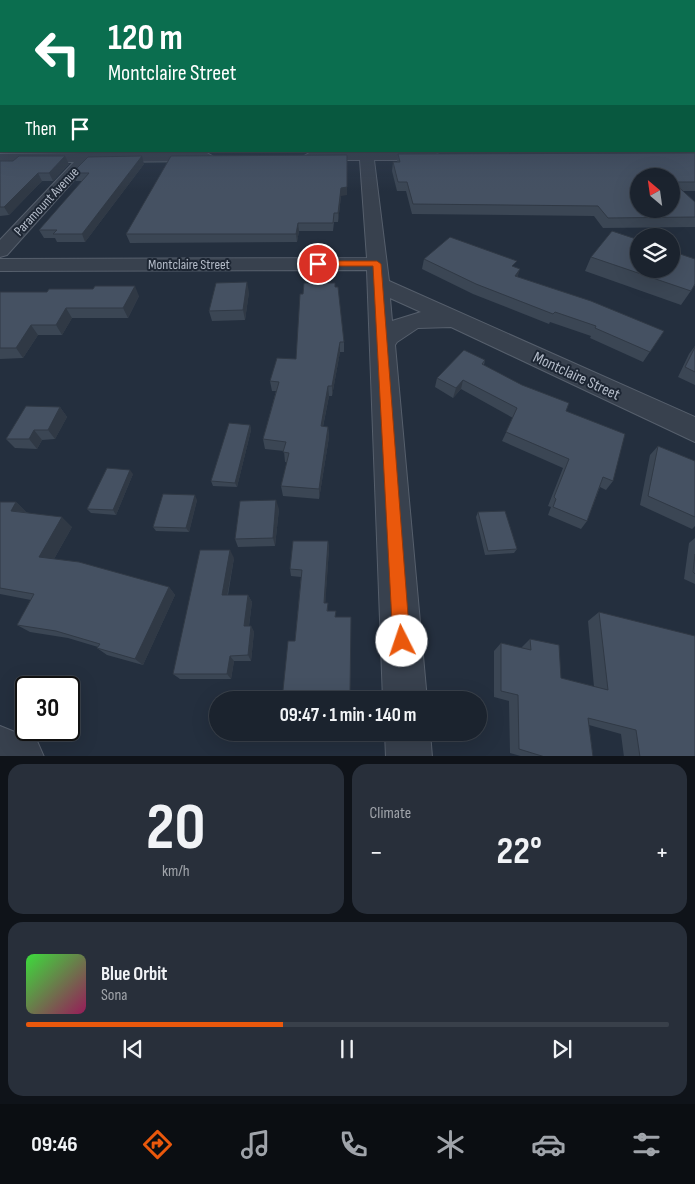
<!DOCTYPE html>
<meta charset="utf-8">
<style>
:root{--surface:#1b232e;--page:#282f3a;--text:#f1f3f6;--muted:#a0a4aa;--line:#39404a;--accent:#ea580c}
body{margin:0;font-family:"Sofia Sans Condensed",sans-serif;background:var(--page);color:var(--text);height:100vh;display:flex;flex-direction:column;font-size:19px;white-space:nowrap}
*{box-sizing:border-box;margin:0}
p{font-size:16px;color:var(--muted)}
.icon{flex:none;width:28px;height:28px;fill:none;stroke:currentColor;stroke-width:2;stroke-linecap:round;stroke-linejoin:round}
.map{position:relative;height:756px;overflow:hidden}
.drawer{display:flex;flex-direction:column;gap:8px;padding:8px;background:#0f1319;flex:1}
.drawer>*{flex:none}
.top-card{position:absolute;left:0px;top:0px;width:695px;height:152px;box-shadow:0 5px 20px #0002,0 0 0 1px var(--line);background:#0b6e4f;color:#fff;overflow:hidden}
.needle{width:32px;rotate:331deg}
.tools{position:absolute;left:630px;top:168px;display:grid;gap:10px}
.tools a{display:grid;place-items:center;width:50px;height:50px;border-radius:50%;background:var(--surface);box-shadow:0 5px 20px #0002,0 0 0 1px var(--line);font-size:25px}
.speed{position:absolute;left:15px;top:676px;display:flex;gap:10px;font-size:25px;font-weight:700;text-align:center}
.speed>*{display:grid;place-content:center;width:65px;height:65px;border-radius:50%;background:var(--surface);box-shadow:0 5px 20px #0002,0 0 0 1px var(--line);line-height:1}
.speed .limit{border:2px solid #111;border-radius:8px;background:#fff;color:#111}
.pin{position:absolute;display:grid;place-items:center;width:42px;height:42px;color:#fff;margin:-21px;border:2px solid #fff;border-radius:50%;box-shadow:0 1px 5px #0007}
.me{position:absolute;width:55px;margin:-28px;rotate:356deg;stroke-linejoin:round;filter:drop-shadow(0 0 4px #0008)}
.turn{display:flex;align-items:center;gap:18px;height:105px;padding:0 25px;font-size:22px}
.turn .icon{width:65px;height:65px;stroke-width:2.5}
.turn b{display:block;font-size:35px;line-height:42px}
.then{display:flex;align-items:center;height:48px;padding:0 25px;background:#0003;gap:10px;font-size:19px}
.big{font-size:38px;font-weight:700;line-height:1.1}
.drawer .card{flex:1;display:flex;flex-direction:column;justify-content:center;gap:8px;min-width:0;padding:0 18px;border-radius:15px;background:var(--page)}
.drawer .dial{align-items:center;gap:0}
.dial b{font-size:65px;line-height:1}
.song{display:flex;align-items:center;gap:15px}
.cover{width:60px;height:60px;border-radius:8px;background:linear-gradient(135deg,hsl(120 70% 55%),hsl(330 70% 35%))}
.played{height:5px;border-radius:2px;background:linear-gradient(90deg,var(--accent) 40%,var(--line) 40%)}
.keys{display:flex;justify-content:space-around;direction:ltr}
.heat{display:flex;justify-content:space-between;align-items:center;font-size:28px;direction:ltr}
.drawer .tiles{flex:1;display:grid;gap:8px;grid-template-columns:1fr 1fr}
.card:last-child{grid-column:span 2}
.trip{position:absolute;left:209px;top:691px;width:278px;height:50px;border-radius:25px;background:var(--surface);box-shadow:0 5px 20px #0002,0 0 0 1px var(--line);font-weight:700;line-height:50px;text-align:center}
.dock{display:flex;height:80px;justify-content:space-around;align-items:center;background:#0b0e12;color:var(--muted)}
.dock .icon{width:35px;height:35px}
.dock .selected{color:var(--accent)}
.dock b{font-size:22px;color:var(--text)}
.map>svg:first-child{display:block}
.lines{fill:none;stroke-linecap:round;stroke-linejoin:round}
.minor-casing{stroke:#565f6c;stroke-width:2}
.minor{fill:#38414e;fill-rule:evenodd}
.wall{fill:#3b4654}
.shaded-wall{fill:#303945}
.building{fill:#455162;stroke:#303945;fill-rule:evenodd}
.route{fill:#ea580c;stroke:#983908}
.labels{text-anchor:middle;stroke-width:4;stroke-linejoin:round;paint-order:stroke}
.far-street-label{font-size:14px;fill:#b4bcc9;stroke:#1d2633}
.street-label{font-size:16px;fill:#b4bcc9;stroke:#1d2633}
</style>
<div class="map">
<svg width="695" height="757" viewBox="0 0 695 757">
<rect width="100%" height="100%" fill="#242f3e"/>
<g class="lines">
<defs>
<path id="minor" d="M0,101L1,102V109H0Z
M84,151L207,153L214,157L207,161L90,162L7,255L0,257V240L74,162H0V154L82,153Z
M373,151L434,152L441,156L434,160H374L389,281L695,417V442L451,327L418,328L397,342L395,345L427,700H383L367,270L0,271V259L367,258L360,160H311L304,156L311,152ZM390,298L421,312L392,321Z
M0,726L37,741L44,757H0Z
M385,732H430L432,757H386Z"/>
</defs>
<use href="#minor" class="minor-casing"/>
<use href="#minor" class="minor"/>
</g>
<path class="wall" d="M694,85H695V134H694Z
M695,153V191H683L695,202V227L603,228L594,216L412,214L406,191H397L392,171L393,162H397L398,154Z
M0,161L69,164L53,181H42L9,215L0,216Z
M144,164L85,242H57L55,238H44L39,230L83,181H76L72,173Z
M347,195L341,196L338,222H334L333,231H299L297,242L130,243L126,234Z
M591,257L695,285L681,305L585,271Z
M424,259L515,267L518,277L664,331L643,362L590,338L591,336L550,322L549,324L473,294L422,269Z
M335,287L344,342V352H340L332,396H329L323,427H328L329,437L319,499L283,496L281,486L287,462H285L284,451L265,449L263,439L276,391H272L270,381L296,359L303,294Z
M0,292L139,296L128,318H72L62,335H38L23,358L0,359Z
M249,292L245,320L212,321L209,311Z
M695,346V385L678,377L689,354Z
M485,360L484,365L566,411L613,481L606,490L600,487L587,521L581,529L548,515L551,507L548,506L563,468L502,441L513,418L461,389L453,398L435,387L437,378Z
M60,407L67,417L55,439L42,440L37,449L15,448L6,439Z
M250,425L251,430L237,487L213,486L211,481Z
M658,446L695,461V526L692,529L640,505L650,455Z
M133,474L116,515L91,513L87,509Z
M197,500L189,532L156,531L153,527Z
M0,502H16L26,512L72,527L54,559L169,587L175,595L143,665L107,655L97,648L98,647L68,638L30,632L17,625L31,600L0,594Z
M279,509L275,546L238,547L235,539Z
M478,512L517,549L514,553L485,555L476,517Z
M695,538V584L684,579L689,543Z
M328,541L329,549L325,603L328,611L336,617H351L350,696L334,695L295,641L301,577L291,576L290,569Z
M234,558L228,595H248L252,602L249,626H251L254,632L251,661H234L231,679H180L173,674Z
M599,612L695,757H624L621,734L589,725L593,757H524L510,753L509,701L494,697V651L501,643L522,648V647L530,639L561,678L594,687L588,621Z"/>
<path class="shaded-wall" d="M347,155V195L341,196L338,222V213L341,188Z
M65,156L69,164L53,181L49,173Z
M142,156L144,164L85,242L82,234Z
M38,173L42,181L9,215L4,207Z
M298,223L299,231L297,242L296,234Z
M520,269L517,279L515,276Z
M247,282L249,292L245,320L243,310Z
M135,286L139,296L128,318L123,308Z
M66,308L72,318L62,335L56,325Z
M31,325L38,335L23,358L16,348Z
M340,342V352L332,396V386Z
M463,380L461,389L453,398L456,388Z
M328,386L329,396L321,436V426Z
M60,407L67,417L55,439L48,430Z
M250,425L251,430L237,487L235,483Z
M328,427L329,437L319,499V489Z
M34,430L42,440L37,449L29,439Z
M130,470L133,474L116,515L113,510Z
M195,495L197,500L189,532L186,528Z
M276,500L279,509L275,546L273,538Z
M16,502L26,512L11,511Z
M62,517L72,527L50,566L39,557Z
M328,541L329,549L325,609L324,603Z
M230,550L234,558L226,602L222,595Z
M169,587L175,595L143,665L135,659Z
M248,595L252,602L248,632L244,626Z
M251,626L254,632L251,661L248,655Z
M230,656L234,661L231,679L227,674Z"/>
<path class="building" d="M694,85H695V123H694Z
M695,153V182H673L695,202V217L608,218L598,206L413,204L407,182H398L393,162H400L398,154ZM639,176H671V209H639Z
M347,155V187L341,188L338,213H334L333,223H298L296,234H126L171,156Z
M19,156H65L49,173H38L4,207H0V161H13Z
M142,156L82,234H53L57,230H39L89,173H72L88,157Z
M612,231L639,240V269H671V251L695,259V284L691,291L591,257Z
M450,237L517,261L512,266L520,269L515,276L591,301L664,331L650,352L595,328L596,326L555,312L553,314L476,284L424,259Z
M247,282L243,310L209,311L216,283Z
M304,283H335V287H338L344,342H340L332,386H328L321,426L328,427L319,489L281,486L289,453L283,452L286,442L263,439L279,382L270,381L277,358L296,359L300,294H303Z
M95,286H135L123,308H66L56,325H31L16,348H0V292H47L49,289H93Z
M695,347V372L685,367Z
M464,350L485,360L482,364L522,385L569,403L566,411L625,434L613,481L603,477L587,521L553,507L556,499L554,497L569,459L506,432L517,408L463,380L456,388L437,378Z
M26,406L60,407L48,430H34L29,439H6Z
M229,423L250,425L235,483L211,481Z
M658,446L695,461V517L648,496Z
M107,468L130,470L113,510L87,509Z
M163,494L195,495L186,528L153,527Z
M276,500L273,538L235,539L240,501Z
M0,502H16L11,511L62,517L39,557L79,562L169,587L135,659L97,648L100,644L56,631L17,625L34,594L0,588Z
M505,511L517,549L488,551L478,512Z
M293,541H328L324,603H328L327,611H336L335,617H351L350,692L334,691L333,700H282L288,641H295L302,570L290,569Z
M200,550H230L222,595H248L244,626H251L248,655L230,656L227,674H173Z
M695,554V574L693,572Z
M599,612L695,636V757H640L636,730L588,718L593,757H545L519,749L518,695L501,691V643L531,650L530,639L559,645L561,678L608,690Z"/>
<linearGradient id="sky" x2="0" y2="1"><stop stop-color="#141a22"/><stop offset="0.45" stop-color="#3f4d63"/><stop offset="1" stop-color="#3f4d63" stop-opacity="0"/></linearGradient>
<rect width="695" height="191" fill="url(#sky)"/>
<path class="route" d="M318,261H377L381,264L410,641L408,647L402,649L395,647L393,641L373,266H314L313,264Z"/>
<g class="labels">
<g class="far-street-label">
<text transform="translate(46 201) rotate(-47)" y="5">Paramount Avenue</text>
<text x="189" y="269">Montclaire Street</text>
</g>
<g class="street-label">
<text transform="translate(577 375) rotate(25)" y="6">Montclaire Street</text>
</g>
</g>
</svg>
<div class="tools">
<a><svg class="needle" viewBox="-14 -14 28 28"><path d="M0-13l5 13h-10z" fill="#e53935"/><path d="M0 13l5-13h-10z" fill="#a0a4aa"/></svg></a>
<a><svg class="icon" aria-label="layers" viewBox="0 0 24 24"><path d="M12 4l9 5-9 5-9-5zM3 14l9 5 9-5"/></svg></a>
</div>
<div class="speed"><div class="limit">30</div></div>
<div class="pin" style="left:318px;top:264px;background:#d93025"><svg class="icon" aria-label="arrive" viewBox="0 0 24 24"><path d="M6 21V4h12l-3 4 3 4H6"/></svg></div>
<svg class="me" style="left:402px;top:641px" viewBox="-20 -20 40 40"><circle r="19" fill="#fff"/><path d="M0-13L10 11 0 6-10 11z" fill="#ea580c"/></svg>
<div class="trip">09:47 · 1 min · 140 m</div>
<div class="top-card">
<div class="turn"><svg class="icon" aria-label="left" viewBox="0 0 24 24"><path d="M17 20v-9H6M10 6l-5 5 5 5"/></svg><div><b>120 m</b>Montclaire Street</div></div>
<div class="then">Then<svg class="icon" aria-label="arrive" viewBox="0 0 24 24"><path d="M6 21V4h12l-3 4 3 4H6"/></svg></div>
</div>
</div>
<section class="drawer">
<div class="tiles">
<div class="card dial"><b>20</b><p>km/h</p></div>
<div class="card"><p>Climate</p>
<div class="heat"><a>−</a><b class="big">22°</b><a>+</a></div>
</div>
<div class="card">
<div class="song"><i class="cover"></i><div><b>Blue Orbit</b><p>Sona</p></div></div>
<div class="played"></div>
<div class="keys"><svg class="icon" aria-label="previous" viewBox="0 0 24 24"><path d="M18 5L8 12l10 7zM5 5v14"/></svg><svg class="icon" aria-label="pause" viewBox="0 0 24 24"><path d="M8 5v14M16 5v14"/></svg><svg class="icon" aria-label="next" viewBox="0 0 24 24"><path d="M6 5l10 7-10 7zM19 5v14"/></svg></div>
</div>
</div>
</section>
<nav class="dock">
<b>09:46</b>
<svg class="icon selected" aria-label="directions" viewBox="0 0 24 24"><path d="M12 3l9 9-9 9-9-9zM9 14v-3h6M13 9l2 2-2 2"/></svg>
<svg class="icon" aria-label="music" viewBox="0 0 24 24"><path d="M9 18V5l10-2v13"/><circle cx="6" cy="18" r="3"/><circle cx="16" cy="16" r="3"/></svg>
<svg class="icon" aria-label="phone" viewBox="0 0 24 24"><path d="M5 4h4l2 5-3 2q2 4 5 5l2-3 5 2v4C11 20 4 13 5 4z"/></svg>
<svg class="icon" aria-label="climate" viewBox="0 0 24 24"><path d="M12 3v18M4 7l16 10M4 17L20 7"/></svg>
<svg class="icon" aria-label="car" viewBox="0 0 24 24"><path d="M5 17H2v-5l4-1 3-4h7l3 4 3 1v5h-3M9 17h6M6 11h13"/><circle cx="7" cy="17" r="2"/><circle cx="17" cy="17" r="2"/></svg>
<svg class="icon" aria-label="filters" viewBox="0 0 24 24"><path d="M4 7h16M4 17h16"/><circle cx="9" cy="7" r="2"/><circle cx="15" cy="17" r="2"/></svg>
</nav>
